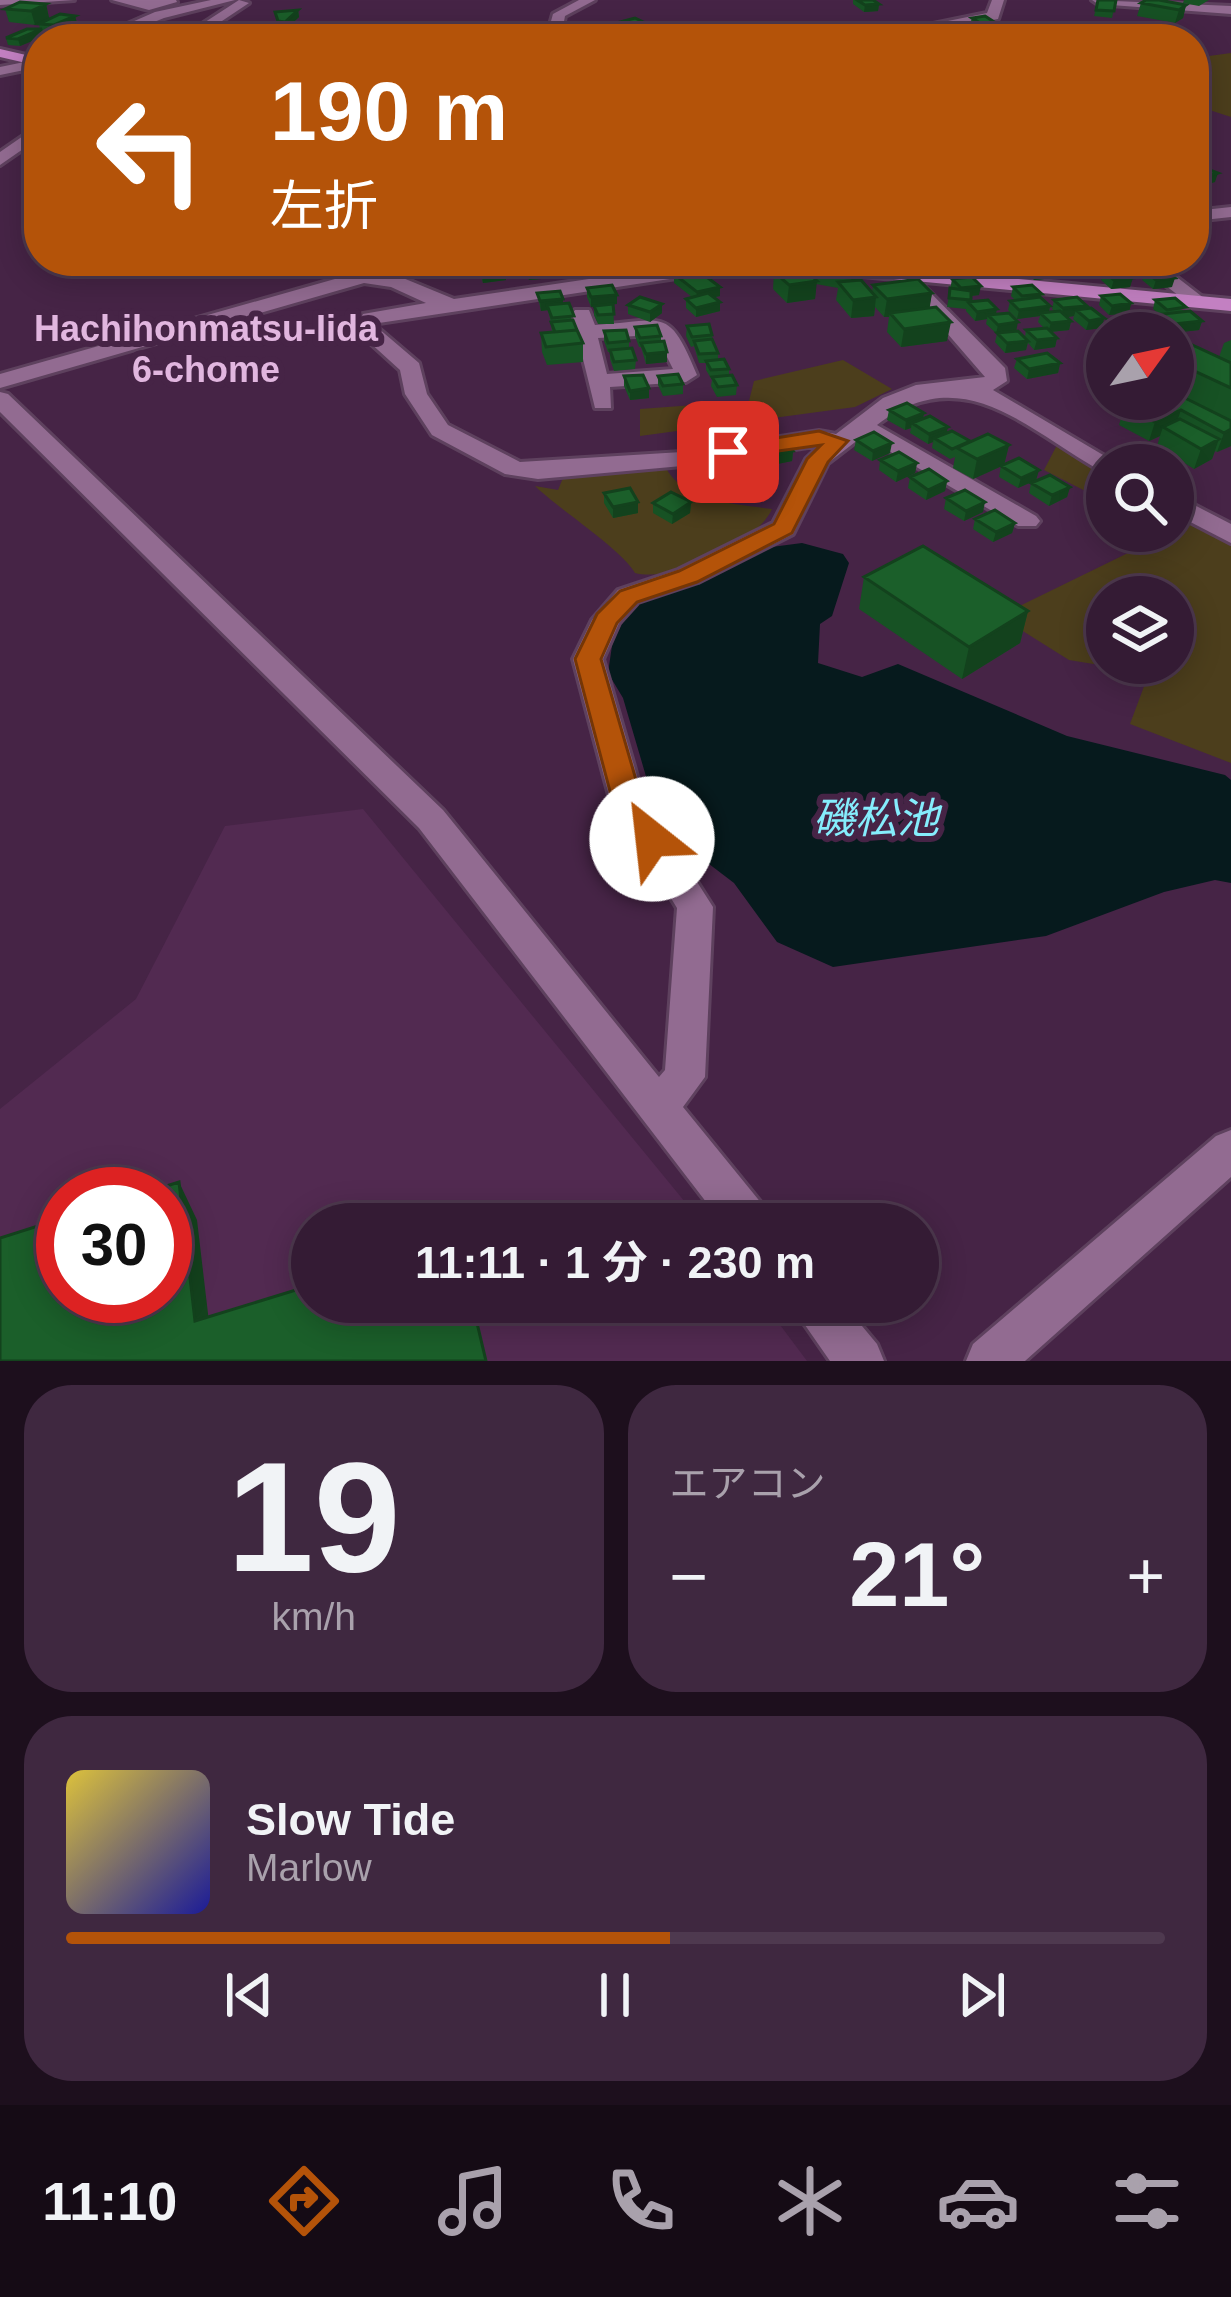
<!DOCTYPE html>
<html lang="ja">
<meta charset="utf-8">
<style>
:root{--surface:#341b34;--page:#3f2840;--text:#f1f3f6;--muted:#a9a1ac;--line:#4e394f;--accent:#b45309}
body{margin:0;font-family:Arial,"Noto Sans JP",sans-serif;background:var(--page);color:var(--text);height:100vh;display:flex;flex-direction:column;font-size:45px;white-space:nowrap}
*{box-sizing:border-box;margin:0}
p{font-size:39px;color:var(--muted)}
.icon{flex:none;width:66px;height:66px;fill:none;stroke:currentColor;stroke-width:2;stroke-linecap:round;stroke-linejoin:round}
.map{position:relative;height:1361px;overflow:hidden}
.panel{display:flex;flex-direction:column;gap:24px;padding:24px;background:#1d0f1d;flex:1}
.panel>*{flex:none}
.top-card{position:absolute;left:24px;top:24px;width:1185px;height:252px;border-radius:48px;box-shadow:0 6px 30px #0003,0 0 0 3px var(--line);background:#b45309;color:#fff;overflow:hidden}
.needle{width:78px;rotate:57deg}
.tools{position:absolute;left:1086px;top:312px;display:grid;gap:24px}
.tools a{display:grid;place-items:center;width:108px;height:108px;border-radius:50%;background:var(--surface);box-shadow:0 6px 30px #0003,0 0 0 3px var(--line);font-size:60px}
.speed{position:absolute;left:36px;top:1167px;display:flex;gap:24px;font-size:60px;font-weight:700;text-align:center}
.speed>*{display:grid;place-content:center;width:156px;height:156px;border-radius:50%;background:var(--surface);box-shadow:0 6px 30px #0003,0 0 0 3px var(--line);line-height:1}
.speed .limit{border:18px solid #d22;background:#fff;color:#111}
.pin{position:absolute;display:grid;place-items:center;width:102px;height:102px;color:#fff;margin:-51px;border-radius:24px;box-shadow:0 6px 18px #0006}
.me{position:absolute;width:132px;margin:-66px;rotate:331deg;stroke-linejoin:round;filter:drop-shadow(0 0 9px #0008)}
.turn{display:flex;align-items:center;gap:42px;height:252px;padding:0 48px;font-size:54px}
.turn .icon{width:156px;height:156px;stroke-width:2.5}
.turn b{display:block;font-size:84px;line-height:102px}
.big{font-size:90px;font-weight:700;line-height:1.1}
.panel .widget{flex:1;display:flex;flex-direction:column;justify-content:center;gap:18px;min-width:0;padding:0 42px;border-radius:48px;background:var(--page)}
.panel .dial{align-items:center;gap:0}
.dial b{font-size:156px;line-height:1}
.song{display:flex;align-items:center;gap:36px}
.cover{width:144px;height:144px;border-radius:18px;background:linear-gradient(135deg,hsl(50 70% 55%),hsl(240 70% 35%))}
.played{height:12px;border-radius:6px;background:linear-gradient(90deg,var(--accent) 55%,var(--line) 55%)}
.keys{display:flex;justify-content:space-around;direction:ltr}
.heat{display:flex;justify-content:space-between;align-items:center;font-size:66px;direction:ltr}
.panel .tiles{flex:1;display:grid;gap:24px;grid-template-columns:1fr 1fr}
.widget:last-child{grid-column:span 2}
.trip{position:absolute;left:291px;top:1203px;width:648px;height:120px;border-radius:60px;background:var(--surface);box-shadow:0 6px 30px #0003,0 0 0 3px var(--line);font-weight:700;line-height:120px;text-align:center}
.tab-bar{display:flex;height:192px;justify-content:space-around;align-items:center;background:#150b15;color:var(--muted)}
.tab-bar .icon{width:84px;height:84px}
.tab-bar .selected{color:var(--accent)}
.tab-bar b{font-size:54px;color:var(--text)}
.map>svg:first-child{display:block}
.built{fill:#522a51;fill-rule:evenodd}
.green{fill:#4c3e1c;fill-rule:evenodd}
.water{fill:#061a1d}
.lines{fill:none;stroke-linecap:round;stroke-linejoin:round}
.minor-casing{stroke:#5e415e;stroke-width:6}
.major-casing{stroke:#5e415e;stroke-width:6}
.minor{fill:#926b91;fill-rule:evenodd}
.major{fill:#c380c2;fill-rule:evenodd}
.wall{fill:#175224}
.shaded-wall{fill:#13421d}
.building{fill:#1b5f2a;stroke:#13421d;stroke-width:3}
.route{fill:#b45309;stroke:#753606;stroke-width:3}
.labels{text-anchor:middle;stroke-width:12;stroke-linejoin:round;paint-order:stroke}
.far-neighbourhood-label{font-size:36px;font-weight:bold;fill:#e1b6df;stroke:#462446}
.water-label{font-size:42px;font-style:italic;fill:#85edfc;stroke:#462446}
</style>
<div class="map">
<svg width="1231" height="1361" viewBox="0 0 1231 1361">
<rect width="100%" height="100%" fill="#462446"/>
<path class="built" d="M363,809L703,1224H312V1302H763L807,1361H0V1109L136,999L225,826ZM63,1194H165V1296H63Z"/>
<path class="green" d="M1231,53V117L1194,105V58Z
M843,360L892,389L855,407L640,436V409L749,401L754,381Z
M1057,445L1107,474V502L1044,470Z
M665,466C682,502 737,504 772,509C756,545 672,583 635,573C621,549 560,510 535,486L558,490L563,478Z
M1173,512L1231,545V763L1130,724L1149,673L1069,660L999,616L1173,531ZM1107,597H1173V663H1107Z"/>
<path class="water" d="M802,543L843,554L849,563L832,616L820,624L818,663L862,677L898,664L1067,736L1225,775L1231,780V883L1215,880L1164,892L1046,936L833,967L777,942L734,883L671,835L655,807L623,698L608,673L613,639L632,607L764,548Z"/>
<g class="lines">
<defs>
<path id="minor" d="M0,0H74L0,5Z
M112,0H176L177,2L149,10Z
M211,0H235L164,18L112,39H93L155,12Z
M239,0L249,3L195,39H179Z
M579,0H595L565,16L562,32L568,39H554L548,32L553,14Z
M992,0H1004L998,19L889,39H860L987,13Z
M1092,0L1231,6V14L1098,4Z
M39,59V67L0,75V67Z
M39,125V138L0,165V152Z
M1231,207V217L1194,221V211Z
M418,261H447L403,278L454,299L710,261H759L749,267L379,323L378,328L419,363L427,394L448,425L520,462L682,452L819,431L836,434L883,398L916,385L985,377L901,280V272L908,270L1005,368L1007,381L993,390L1120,465L1099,470C1023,426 961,360 877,425L1036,516L1040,521L1036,526H1018L863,436L828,463L793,534L698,582L638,602L619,623L603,659L643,797L713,907L705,1077L683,1107L766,1209L772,1224H723L419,828L0,412V392L8,394L443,810L659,1077L665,1070L677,908L610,799L573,659L592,620L618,590L678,570L773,523L806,459L821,445L682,466L538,479L505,474L432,435L405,394L400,370L356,330L363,314L426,303L391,287L364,283L0,388V374L356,273H381Z
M1134,261H1156L1209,302L1192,306Z
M575,310H589L595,325C665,321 668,305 697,375L686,382L610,387L611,408H595L572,314ZM656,335L673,369L607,374L598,338Z
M1173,494L1231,524V543L1173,513Z
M1231,1130V1177L1025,1361H966L973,1344L1216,1136Z
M789,1302H842L877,1344L884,1361H830Z"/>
<path id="major" d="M0,49L39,58V66L0,57Z
M757,261H828L1231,299V311L767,267Z"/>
</defs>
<use href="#minor" class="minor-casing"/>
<use href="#major" class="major-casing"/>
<use href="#minor" class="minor"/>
<use href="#major" class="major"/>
</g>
<path class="wall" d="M853,0H873L879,4L878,11L864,12L853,4Z
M1098,0H1116L1112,18L1094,16Z
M1184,0H1209L1199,6L1183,3Z
M1141,3L1186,5L1183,18L1175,23L1137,16Z
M46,4L49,18L35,25L9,22L5,9Z
M298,10L299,17L286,29L279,28L276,19Z
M75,16L77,23L56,32L43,31L44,36L20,46L8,45L6,38L40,29L39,24Z
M972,18L999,25L997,32H991L999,39H975L972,37L973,30H979L970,24Z
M1194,167L1215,182L1203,185L1194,181Z
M476,261H504L506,280L483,283Z
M521,261H551L552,278L529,280Z
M952,261H995L993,268L963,272Z
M1013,261H1047L1056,269L1054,278L1034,280Z
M1103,261H1139L1146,271L1172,287L1153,289L1142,280L1144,276L1132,277L1130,287L1111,289L1101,280L1103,271L1115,270Z
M859,263L857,280L872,293L873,285L932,293L929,308L947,341L901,347L887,332L889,317H884L875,307L874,316L851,318L836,300L838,288L816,284L815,299L787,303L773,289L774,272L813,278L814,265Z
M674,274L720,296L714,297L720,302V311L696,317L686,308V299L692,297L674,283Z
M952,279L979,295L971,296L970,302L996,314L1025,337L1026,330L1044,328L1038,322L1040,316L1017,319L1008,310L1010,301L1015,300L1011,296L1013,287L1041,298L1050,306L1049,312L1055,311L1052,309L1054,300L1086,308L1104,318L1102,328L1086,330L1073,319L1074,316L1067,317L1071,321L1069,330L1051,332L1057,338L1055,347L1034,350L1028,343L1026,350L1005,353L995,342L997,334L986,324L987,319L975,321L966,311V309L947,307Z
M587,288L617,304H613L614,324H598L594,315V306L591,307L587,297Z
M537,293L563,304L574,323L583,343V362L547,365L542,352L541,333L552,332L551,323L548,310L541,311Z
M1101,296L1131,303L1129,313L1109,315L1099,305Z
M1155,300L1185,311L1202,321L1199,330L1171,333L1160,323L1162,317L1153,309Z
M628,305L662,313L650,322L628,314Z
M1108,320L1133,333H1110L1106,330Z
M687,326L712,335V340L718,353V360L729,369V375L737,385L736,395L717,397L711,386L712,380L706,370V363H699L694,346L691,347L686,336Z
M635,327L661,336V341L667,352V362L646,364L641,347H639L635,336Z
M604,331L629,341V349L636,360L635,369L614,371L610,359V352H608L604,341Z
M1173,336L1219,357L1224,343L1231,340V446L1217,452L1215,451L1212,459L1194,469L1157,446L1160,436L1149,441L1119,425L1125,405L1173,399Z
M1017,359L1060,363L1058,373L1027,379L1014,368Z
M624,376L649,398L630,400L624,386Z
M658,376L683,384V394L663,396L658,385Z
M889,410L924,413L923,419L946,433L970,442L1009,445L1004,465L973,479L953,468L955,457L950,459L932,448L933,442L928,444L910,433L911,428L905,430L887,420Z
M856,440L890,453L872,461L854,450Z
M758,443L793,451L792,461L771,465L772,477L752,485L736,474L737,463L763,459L758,453Z
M880,460L917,463L915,473L896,482L879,470Z
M1001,466L1039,470L1036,480L1018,488L999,477Z
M910,477L947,481L945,491L926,500L908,488Z
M1031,483L1070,487L1067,497L1049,506L1029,493Z
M604,493L638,513L613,518L604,503Z
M946,498L983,512L964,521L944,509Z
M691,502L690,513L672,524L653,513V503Z
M975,519L1015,523L1012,533L993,542L973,529Z
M864,577L1028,611L1020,643L962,679L859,609Z"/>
<path class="shaded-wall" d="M46,4L49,18L35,25L31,11Z
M879,4L878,11L864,12L865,5Z
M1186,5L1183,18L1175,23L1179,10Z
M298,10L299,17L286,29L285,22Z
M75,16L77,23L56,32L54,25Z
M999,25L997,32L984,33L985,26Z
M42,29L44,36L20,46L18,39Z
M1218,173L1215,182L1203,185L1205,177Z
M375,261H395L396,269L376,271Z
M551,261L552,278L529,280L528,262Z
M603,261H640V266L603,270Z
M663,261H686L685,268L663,271Z
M877,261H896L895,265L876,267Z
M924,261H941L940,266L922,269Z
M965,261H995L993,268L963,272Z
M1071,261H1088V263L1070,265Z
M505,262L506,280L483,283L481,265Z
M859,263L857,281L850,291L852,273Z
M1147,267L1144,276L1126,278L1128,269Z
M1056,269L1054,278L1034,280L1036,271Z
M1133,278L1130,287L1111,289L1114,280Z
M1175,278L1172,287L1153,289L1156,280Z
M817,281L815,299L787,303L789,285Z
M981,286L979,295L959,297L961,288Z
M720,287V296L696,301L697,292Z
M932,293L929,312L890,313L889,317H884L887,299Z
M617,295V304L591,307V297Z
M876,297L874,316L851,318L853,300Z
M563,299V309L547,305L548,310L541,311L540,301Z
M720,302V311L696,317V308Z
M1131,303L1129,313L1109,315L1112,306Z
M662,304V313L650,322V312Z
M1050,306L1048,315L1040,313V316L1017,319L1019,310Z
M1087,306L1084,315L1076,310L1074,316L1061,318L1063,308Z
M997,309L995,318L988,315L987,319L975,321L977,312Z
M1104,318L1102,328L1086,330L1089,321Z
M1071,321L1069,330L1048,332L1051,323Z
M1202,321L1199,330L1172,333L1174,324Z
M951,322L947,341L901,347L904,329Z
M1018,322L1016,332L996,334L998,325Z
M1057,338L1055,347L1034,350L1037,340Z
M1028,341L1026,350L1005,353L1007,343Z
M667,352V362L646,364V354Z
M1060,363L1058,373L1027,379L1029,369Z
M649,388V398L630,400V391Z
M1181,410L1174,430L1163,427L1160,436L1149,441L1155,422Z
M924,413L922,423H912L911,428L905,430L906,420Z
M948,427L946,436L934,438L933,442L928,444L929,434Z
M1231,429V446L1217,452L1224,433Z
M1219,439L1212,459L1194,469L1201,449Z
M892,443L890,453L872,461L873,451Z
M1009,445L1004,465L973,479L977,459Z
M793,451L792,461L768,466L769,456Z
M917,463L915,473L896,482L898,471Z
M773,467L772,477L752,485L753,475Z
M1039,470L1036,480L1018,488L1021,478Z
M947,481L945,491L926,500L928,490Z
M1070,487L1067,497L1049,506L1052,495Z
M638,502V513L613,518V507Z
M691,502L690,513L672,524L673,514Z
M985,502L983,512L964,521L966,511Z
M1015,523L1012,533L993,542L996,532Z
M1028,611L1020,643L962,679L969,647Z
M179,1182L197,1220L213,1356L195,1321Z"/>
<path class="building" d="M857,0H873L879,4L865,5Z
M1098,0H1116L1114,11L1096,10Z
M1146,0H1159L1186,5L1179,10L1141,3Z
M20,2L46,4L31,11L5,9Z
M298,10L285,22L278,21L275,12Z
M60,14L75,16L54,25L39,24Z
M985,16L999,25L985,26L972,18Z
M635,18L679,39H555Z
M27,29H42L18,39L6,38Z
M986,29L999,38L987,39L973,30Z
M69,32L83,35L72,39L55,38Z
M491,34L503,38L474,39Z
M1199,166L1218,173L1205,177L1194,172V167Z
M480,261H504L505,262L481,265Z
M818,261H847L859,263L852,273L814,265Z
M1025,261H1047L1056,269L1036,271Z
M1117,261H1139L1147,267L1128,269Z
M802,267L817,281L789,285L774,272Z
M696,269L720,287L697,292L674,274Z
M1122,269L1133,278L1114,280L1103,271Z
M1164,269L1175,278L1156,280L1145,271Z
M972,277L981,286L961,288L952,279Z
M918,279L932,293L887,299L873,285Z
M861,280L876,297L853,300L838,282Z
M612,285L617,295L591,297L587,288Z
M1032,285L1042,294L1022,296L1013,287Z
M950,288L971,291V300L949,298Z
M560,291L563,299L540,301L537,293Z
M708,293L720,302L696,308L686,299Z
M1120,294L1131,303L1112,306L1101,296Z
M640,297L662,304L650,312L628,305Z
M1040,297L1050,306L1019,310L1010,301Z
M1077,297L1087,306L1063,308L1054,300Z
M1175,298L1186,307L1167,310L1155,300Z
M988,300L997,309L977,312L968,302Z
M569,303L574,316L552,318L547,305Z
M613,304L614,314L598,315L594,306Z
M936,307L951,322L904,329L890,313Z
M1091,308L1104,318L1089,321L1076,310Z
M1060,311L1071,321L1051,323L1040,313Z
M1190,311L1202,321L1174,324L1163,314Z
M1009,313L1018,322L998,325L988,315Z
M1123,319L1135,329L1120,331L1108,320Z
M573,320L577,330L555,332L551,322Z
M709,324L712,335L692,337L687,326Z
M657,325L661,336L640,338L635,327Z
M1047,328L1057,338L1037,340L1026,330Z
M577,330L583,343L546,347L541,333Z
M626,330L629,341L608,343L604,331Z
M1018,331L1028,341L1007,343L997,333Z
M1173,336L1231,363V388L1173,361Z
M712,339L718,353L699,354L694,341Z
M664,341L667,352L646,354L641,343Z
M632,348L636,360L614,362L610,350Z
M1047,353L1060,363L1029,369L1017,359Z
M724,359L729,369L711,370L706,361Z
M678,374L683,384L663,386L658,376Z
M643,375L649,388L630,391L624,376Z
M732,375L737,385L718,387L712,377Z
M1173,392L1231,421V429L1224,433L1181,410L1155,422L1125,405L1140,399H1173Z
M907,403L924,413L906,420L889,410Z
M930,416L948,427L929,434L912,423Z
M1180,419L1219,439L1201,449L1163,427Z
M952,431L970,441L952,449L934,438Z
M874,432L892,443L873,451L856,440Z
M988,434L1009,445L977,459L957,448Z
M782,439L793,451L769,456L758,443Z
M899,452L917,463L898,471L880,460Z
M757,456L773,467L753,475L737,463Z
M1019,458L1039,470L1021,478L1001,466Z
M929,469L947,481L928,490L910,477Z
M1050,475L1070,487L1052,495L1031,483Z
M630,488L638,502L613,507L604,493Z
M965,490L985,502L966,511L946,498Z
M671,492L691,502L673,514L653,503Z
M995,510L1015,523L996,532L975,519Z
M923,546L1028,611L969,647L864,577Z
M179,1182L195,1321L312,1285V1302H472L486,1361H0V1238L63,1218V1296H165V1194H141Z"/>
<path class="route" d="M819,431L848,441L828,462L792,533L697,582L637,602L617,623L601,659L641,797L668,839L663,847H641L612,799L575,659L597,614L620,591L679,571L774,524L807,459L821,445L728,458L720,456V447Z"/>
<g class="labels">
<g class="far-neighbourhood-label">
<text x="206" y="341">Hachihonmatsu-Iida<tspan x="206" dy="41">6-chome</tspan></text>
</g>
<g class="water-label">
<text x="876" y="833">磯松池</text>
</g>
</g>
</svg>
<div class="tools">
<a><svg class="needle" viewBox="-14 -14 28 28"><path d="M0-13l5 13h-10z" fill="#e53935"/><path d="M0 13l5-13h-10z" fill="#a9a1ac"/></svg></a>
<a><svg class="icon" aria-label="search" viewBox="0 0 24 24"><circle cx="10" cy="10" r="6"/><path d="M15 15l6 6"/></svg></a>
<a><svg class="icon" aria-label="layers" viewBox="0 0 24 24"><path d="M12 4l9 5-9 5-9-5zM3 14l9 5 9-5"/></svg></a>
</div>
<div class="speed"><div class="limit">30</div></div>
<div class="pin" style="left:728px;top:452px;background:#d93025"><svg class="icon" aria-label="arrive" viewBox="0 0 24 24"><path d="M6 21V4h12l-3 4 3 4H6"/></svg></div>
<svg class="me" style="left:652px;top:839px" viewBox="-20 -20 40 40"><circle r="19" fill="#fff"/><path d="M0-13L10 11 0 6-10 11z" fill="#b45309"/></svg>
<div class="trip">11:11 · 1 分 · 230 m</div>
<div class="top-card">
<div class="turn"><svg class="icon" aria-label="left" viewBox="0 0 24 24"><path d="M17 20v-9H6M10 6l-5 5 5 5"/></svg><div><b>190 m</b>左折</div></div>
</div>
</div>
<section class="panel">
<div class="tiles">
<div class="widget dial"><b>19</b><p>km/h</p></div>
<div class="widget"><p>エアコン</p>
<div class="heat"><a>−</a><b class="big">21°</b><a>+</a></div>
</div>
<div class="widget">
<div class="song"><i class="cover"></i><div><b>Slow Tide</b><p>Marlow</p></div></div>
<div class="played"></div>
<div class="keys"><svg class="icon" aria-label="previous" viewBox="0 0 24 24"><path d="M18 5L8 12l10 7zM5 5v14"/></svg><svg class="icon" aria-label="pause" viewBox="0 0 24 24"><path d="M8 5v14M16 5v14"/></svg><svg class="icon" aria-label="next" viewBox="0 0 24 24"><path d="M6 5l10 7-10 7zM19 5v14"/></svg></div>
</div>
</div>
</section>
<nav class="tab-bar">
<b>11:10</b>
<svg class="icon selected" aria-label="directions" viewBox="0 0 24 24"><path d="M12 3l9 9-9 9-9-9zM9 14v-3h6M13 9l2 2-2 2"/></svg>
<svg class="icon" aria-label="music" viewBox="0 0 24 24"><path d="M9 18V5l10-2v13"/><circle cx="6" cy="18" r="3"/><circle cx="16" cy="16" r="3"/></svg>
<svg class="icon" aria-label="phone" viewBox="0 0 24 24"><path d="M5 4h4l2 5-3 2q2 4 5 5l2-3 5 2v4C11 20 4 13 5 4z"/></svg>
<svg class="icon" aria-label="climate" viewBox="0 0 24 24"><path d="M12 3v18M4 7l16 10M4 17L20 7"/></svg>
<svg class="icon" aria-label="car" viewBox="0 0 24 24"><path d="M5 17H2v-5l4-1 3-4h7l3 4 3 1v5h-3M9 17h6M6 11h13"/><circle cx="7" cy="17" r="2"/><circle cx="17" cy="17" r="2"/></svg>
<svg class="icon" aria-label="filters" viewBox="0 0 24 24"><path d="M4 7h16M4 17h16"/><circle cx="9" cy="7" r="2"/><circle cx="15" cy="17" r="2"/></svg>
</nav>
